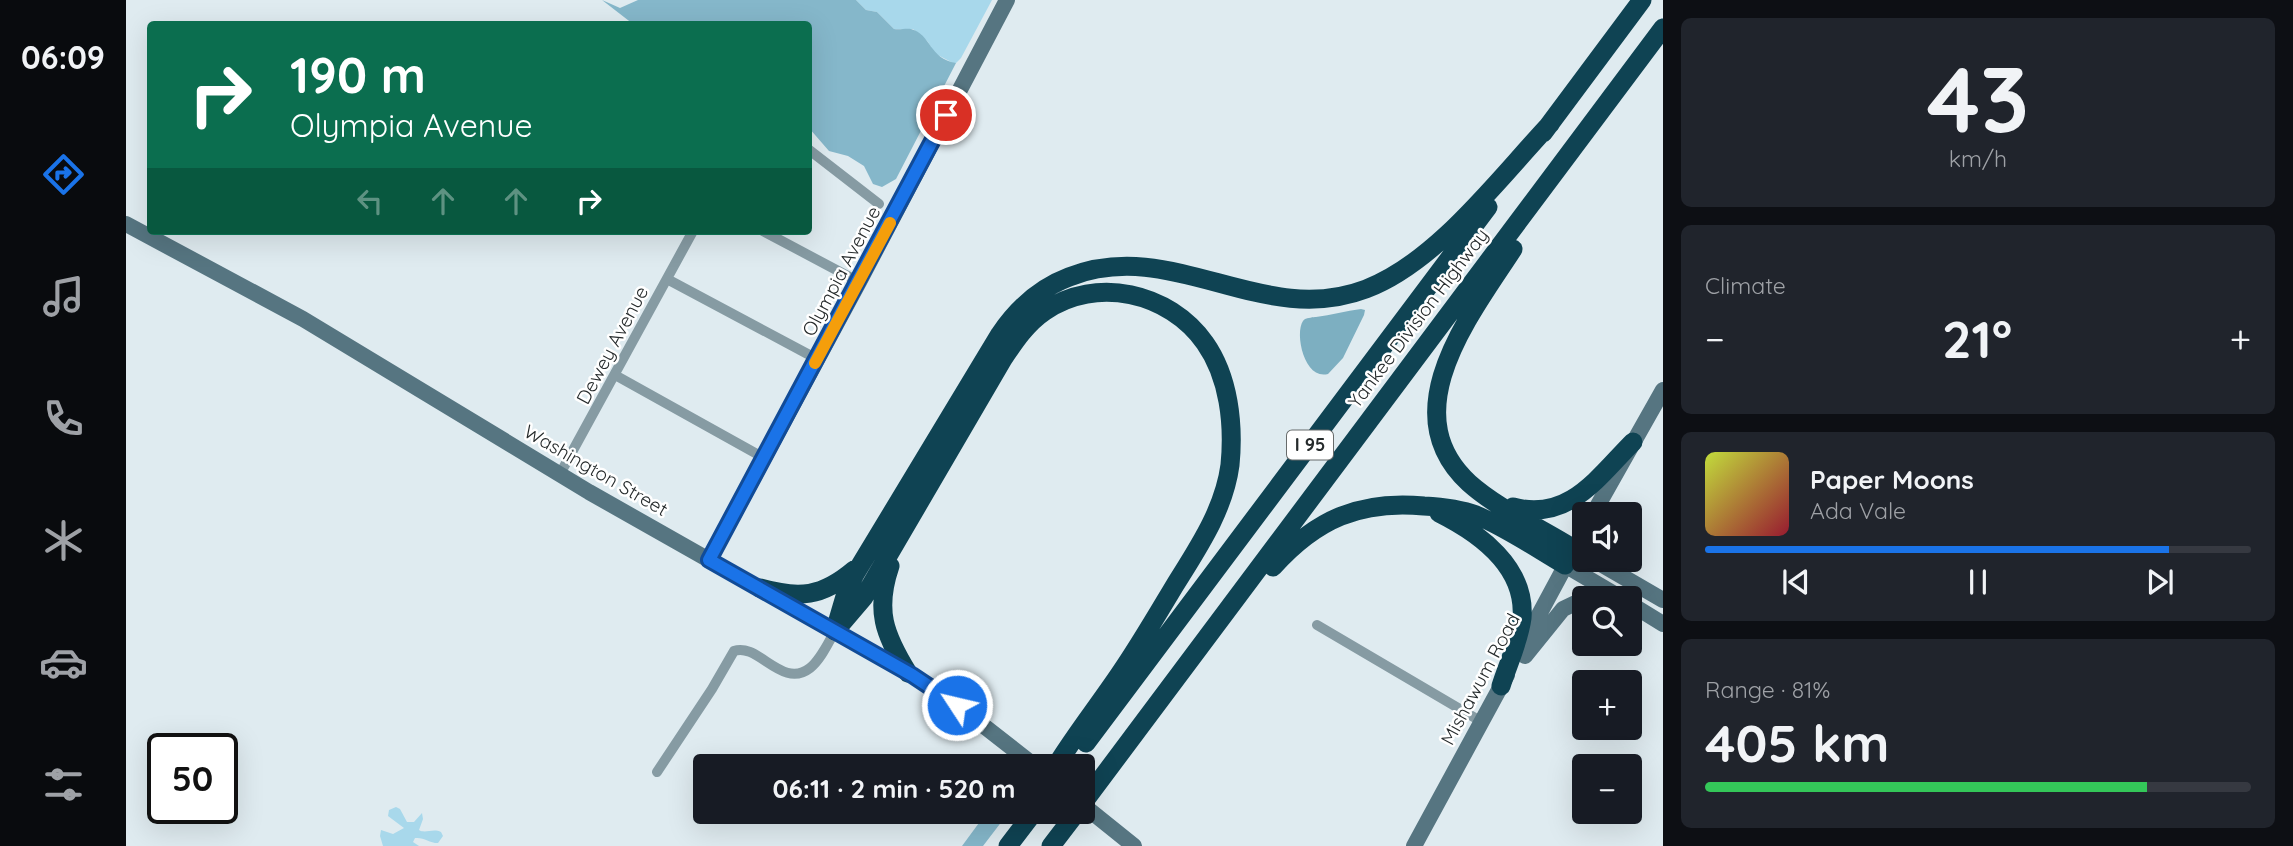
<!DOCTYPE html>
<meta charset="utf-8">
<style>
:root{--surface:#171b24;--page:#20242c;--text:#f1f3f6;--muted:#9ea1a6;--line:#363941;--accent:#1a73e8}
body{margin:0;font-family:Quicksand,sans-serif;background:var(--page);color:var(--text);height:100vh;display:flex;flex-direction:column;font-size:26px;white-space:nowrap}
*{box-sizing:border-box;margin:0}
p{font-size:23px;color:var(--muted)}
.icon{flex:none;width:38px;height:38px;fill:none;stroke:currentColor;stroke-width:2;stroke-linecap:round;stroke-linejoin:round}
.map{position:relative;flex:1;overflow:hidden}
.drawer{display:flex;flex-direction:column;gap:18px;padding:18px;background:#0d0f14;width:630px}
.drawer>*{flex:none}
.banner{position:absolute;left:21px;top:21px;width:665px;height:214px;border-radius:7px;box-shadow:0 7px 28px #0002;background:#0b6e4f;color:#fff;overflow:hidden}
.buttons{position:absolute;left:1446px;top:502px;display:grid;gap:14px}
.buttons a{display:grid;place-items:center;width:70px;height:70px;border-radius:7px;background:var(--surface);box-shadow:0 7px 28px #0002;font-size:35px}
.speed{position:absolute;left:21px;top:733px;display:flex;gap:14px;font-size:35px;font-weight:700;text-align:center}
.speed>*{display:grid;place-content:center;width:91px;height:91px;border-radius:50%;background:var(--surface);box-shadow:0 7px 28px #0002;line-height:1}
.speed .limit{border:4px solid #111;border-radius:10px;background:#fff;color:#111}
.pin{position:absolute;display:grid;place-items:center;width:60px;height:60px;color:#fff;margin:-30px;border:4px solid #fff;border-radius:50%;box-shadow:0 2px 7px #0007}
.me{position:absolute;width:77px;margin:-38px;rotate:305deg;stroke-linejoin:round;filter:drop-shadow(0 0 5px #0008)}
.turn{display:flex;align-items:center;gap:24px;height:147px;padding:0 28px;font-size:32px}
.turn .icon{width:91px;height:91px;stroke-width:2.5}
.turn b{display:block;font-size:49px;line-height:60px}
.lanes{display:flex;align-items:center;height:66px;padding:0 28px;background:#0003;justify-content:center;gap:35px;direction:ltr}
.lanes .off{opacity:.35}
.big{font-size:52px;font-weight:800;line-height:1.1}
.drawer .tile{flex:1;display:flex;flex-direction:column;justify-content:center;gap:10px;min-width:0;padding:0 24px;border-radius:10px;background:var(--page)}
.drawer .dial{align-items:center;gap:0}
.dial b{font-size:91px;line-height:1}
.song{display:flex;align-items:center;gap:21px}
.cover{width:84px;height:84px;border-radius:10px;background:linear-gradient(135deg,hsl(70 70% 55%),hsl(350 70% 35%))}
.played{height:7px;border-radius:4px;background:linear-gradient(90deg,var(--accent) 85%,var(--line) 85%)}
.keys{display:flex;justify-content:space-around;direction:ltr}
.heat{display:flex;justify-content:space-between;align-items:center;font-size:38px;direction:ltr}
.charge{height:10px;border-radius:5px;background:linear-gradient(90deg,#34c759 81%,var(--line) 0)}
.trip{position:absolute;left:567px;top:754px;width:402px;height:70px;border-radius:7px;background:var(--surface);box-shadow:0 7px 28px #0002;font-weight:800;line-height:70px;text-align:center}
main{display:flex;flex:1;min-height:0}
.dock{display:flex;flex-direction:column;width:126px;justify-content:space-around;align-items:center;background:#090b0e;color:var(--muted)}
.dock .icon{width:49px;height:49px}
.dock .current{color:var(--accent)}
.dock b{font-size:32px;color:var(--text)}
.map>svg:first-child{display:block}
.green{fill:#a8d8eb}
.forest{fill:#85b7ca}
.water{fill:#7dafc1}
.lines{fill:none;stroke-linecap:round;stroke-linejoin:round}
.street{stroke:#869ba3;stroke-width:10}
.secondary{stroke:#567581;stroke-width:16}
.highway{stroke:#0f4353;stroke-width:19}
.route-casing{stroke:#114b97;stroke-width:18}
.route{stroke:#1a73e8;stroke-width:12}
.slow{stroke:#f59e0b;stroke-width:12}
.labels{text-anchor:middle;stroke-width:5;stroke-linejoin:round;paint-order:stroke}
.shield{fill:#fff;stroke:#676b6b;stroke-width:2}
.shield-label{font-size:18px;font-weight:bold;fill:#262b2c}
.street-label{font-size:19px;fill:#262b2c;stroke:#fff}
</style>
<main>
<nav class="dock">
<b>06:09</b>
<svg class="icon current" aria-label="directions" viewBox="0 0 24 24"><path d="M12 3l9 9-9 9-9-9zM9 14v-3h6M13 9l2 2-2 2"/></svg>
<svg class="icon" aria-label="music" viewBox="0 0 24 24"><path d="M9 18V5l10-2v13"/><circle cx="6" cy="18" r="3"/><circle cx="16" cy="16" r="3"/></svg>
<svg class="icon" aria-label="phone" viewBox="0 0 24 24"><path d="M5 4h4l2 5-3 2q2 4 5 5l2-3 5 2v4C11 20 4 13 5 4z"/></svg>
<svg class="icon" aria-label="climate" viewBox="0 0 24 24"><path d="M12 3v18M4 7l16 10M4 17L20 7"/></svg>
<svg class="icon" aria-label="car" viewBox="0 0 24 24"><path d="M5 17H2v-5l4-1 3-4h7l3 4 3 1v5h-3M9 17h6M6 11h13"/><circle cx="7" cy="17" r="2"/><circle cx="17" cy="17" r="2"/></svg>
<svg class="icon" aria-label="filters" viewBox="0 0 24 24"><path d="M4 7h16M4 17h16"/><circle cx="9" cy="7" r="2"/><circle cx="15" cy="17" r="2"/></svg>
</nav>
<div class="map">
<svg width="1537" height="846" viewBox="0 0 1537 846">
<rect width="100%" height="100%" fill="#dfebf0"/>
<path class="green" d="M730,0H866L835,58L830,63H827L808,53L802,42L787,29H768L751,12L740,10Z
M270,807L274,809L281,822H288L296,813L297,819L293,830C299,834 307,828 315,832L317,836L312,843C303,843 298,837 289,838L287,842L293,846H257L254,836L255,830L267,834L278,828L262,816L263,810Z"/>
<path class="forest" d="M476,0L494,8L512,0H730L740,10L751,12L768,29C774,30 780,28 785,29C805,34 803,59 830,63L770,179L756,187L747,184L738,166L722,156L703,151L683,128L682,24H507Z
M861,812H883L857,846H836Z"/>
<path class="water" d="M1235,309L1239,310L1238,315L1217,358L1202,374C1177,381 1167,327 1179,319C1181,318 1188,317 1190,317C1205,315 1220,311 1235,309Z"/>
<g class="lines">
<path class="street" d="M682,149L753,204
M637,231L733,282
M541,279L691,359
M489,375L638,458
M434,474L567,231
M1191,625L1356,722
M531,772L586,689L608,651C632,642 656,690 684,668C695,659 702,643 709,631"/>
<path class="secondary" d="M0,224L177,319L463,492L786,675L831,705L909,766
M1467,514L1537,390
M583,560L733,282L881,0
M1468,560L1537,600
M1439,565L1495,598
M1503,603L1537,624
M1393,652L1458,531
M1399,656L1437,609L1458,599
M957,805L1008,846
M1288,846L1381,675"/>
<path class="highway" d="M1417,133L1516,0
M1387,249C1345,314 1266,412 1343,483C1372,509 1415,528 1448,549
M1387,507C1443,522 1472,477 1507,442
M1313,513C1353,533 1400,567 1396,618C1393,641 1382,664 1375,686
M764,566C749,610 758,634 782,673
M1147,567C1190,519 1234,500 1298,506C1316,507 1334,509 1350,515C1381,528 1410,548 1439,565
M634,588C673,599 696,597 728,570
M710,627L720,593L729,574L874,334C891,309 914,288 943,277C1047,236 1136,329 1240,289C1311,262 1373,178 1425,123
M709,631L738,597L877,359C889,341 901,323 919,311C970,276 1043,292 1079,343C1103,377 1108,424 1104,465C1098,510 1072,548 1049,585C1031,615 1013,646 993,675C972,706 949,735 930,766
M960,743L1362,207
M957,803L1537,28
M882,846L908,812
M925,846L951,812"/>
</g>
<g class="lines">
<defs>
<path id="route" d="M820,115L583,560L786,675L831,705"/>
</defs>
<use href="#route" class="route-casing"/>
<use href="#route" class="route"/>
<path class="slow" d="M689,363L764,223"/>
</g>
<g class="labels">
<rect class="shield" x="1161" y="430.5" width="46" height="29" rx="5"/>
<g class="shield-label">
<text x="1184" y="451">I 95</text>
</g>
<g class="street-label">
<text transform="translate(715 271) rotate(-62)" y="7">Olympia Avenue</text>
<text transform="translate(1292 318) rotate(-53)" y="7">Yankee Division Highway</text>
<text transform="translate(486 345) rotate(-62)" y="7">Dewey Avenue</text>
<text transform="translate(470 470) rotate(30)" y="7">Washington Street</text>
<text transform="translate(1354 679) rotate(-62)" y="7">Mishawum Road</text>
</g>
</g>
</svg>
<div class="buttons">
<a><svg class="icon" aria-label="sound" viewBox="0 0 24 24"><path d="M4 9h4l5-4v14l-5-4H4zM17 9q2 3 0 6"/></svg></a>
<a><svg class="icon" aria-label="search" viewBox="0 0 24 24"><circle cx="10" cy="10" r="6"/><path d="M15 15l6 6"/></svg></a>
<a>+</a>
<a>−</a>
</div>
<div class="speed"><div class="limit">50</div></div>
<div class="pin" style="left:820px;top:115px;background:#d93025"><svg class="icon" aria-label="arrive" viewBox="0 0 24 24"><path d="M6 21V4h12l-3 4 3 4H6"/></svg></div>
<svg class="me" style="left:831px;top:705px" viewBox="-20 -20 40 40"><circle r="17" fill="#1a73e8" stroke="#fff" stroke-width="3"/><path d="M0-11L8 9 0 5-8 9z" fill="#fff"/></svg>
<div class="trip">06:11 · 2 min · 520 m</div>
<div class="banner">
<div class="turn"><svg class="icon" aria-label="right" viewBox="0 0 24 24"><path d="M7 20v-9h11M14 6l5 5-5 5"/></svg><div><b>190 m</b>Olympia Avenue</div></div>
<div class="lanes"><svg class="icon off" aria-label="left" viewBox="0 0 24 24"><path d="M17 20v-9H6M10 6l-5 5 5 5"/></svg><svg class="icon off" aria-label="ahead" viewBox="0 0 24 24"><path d="M12 20V5M6 11l6-6 6 6"/></svg><svg class="icon off" aria-label="ahead" viewBox="0 0 24 24"><path d="M12 20V5M6 11l6-6 6 6"/></svg><svg class="icon" aria-label="right" viewBox="0 0 24 24"><path d="M7 20v-9h11M14 6l5 5-5 5"/></svg></div>
</div>
</div>
<section class="drawer">
<div class="tile dial"><b>43</b><p>km/h</p></div>
<div class="tile"><p>Climate</p>
<div class="heat"><a>−</a><b class="big">21°</b><a>+</a></div>
</div>
<div class="tile">
<div class="song"><i class="cover"></i><div><b>Paper Moons</b><p>Ada Vale</p></div></div>
<div class="played"></div>
<div class="keys"><svg class="icon" aria-label="previous" viewBox="0 0 24 24"><path d="M18 5L8 12l10 7zM5 5v14"/></svg><svg class="icon" aria-label="pause" viewBox="0 0 24 24"><path d="M8 5v14M16 5v14"/></svg><svg class="icon" aria-label="next" viewBox="0 0 24 24"><path d="M6 5l10 7-10 7zM19 5v14"/></svg></div>
</div>
<div class="tile"><p>Range · 81%</p><b class="big">405 km</b><div class="charge"></div></div>
</section>
</main>
